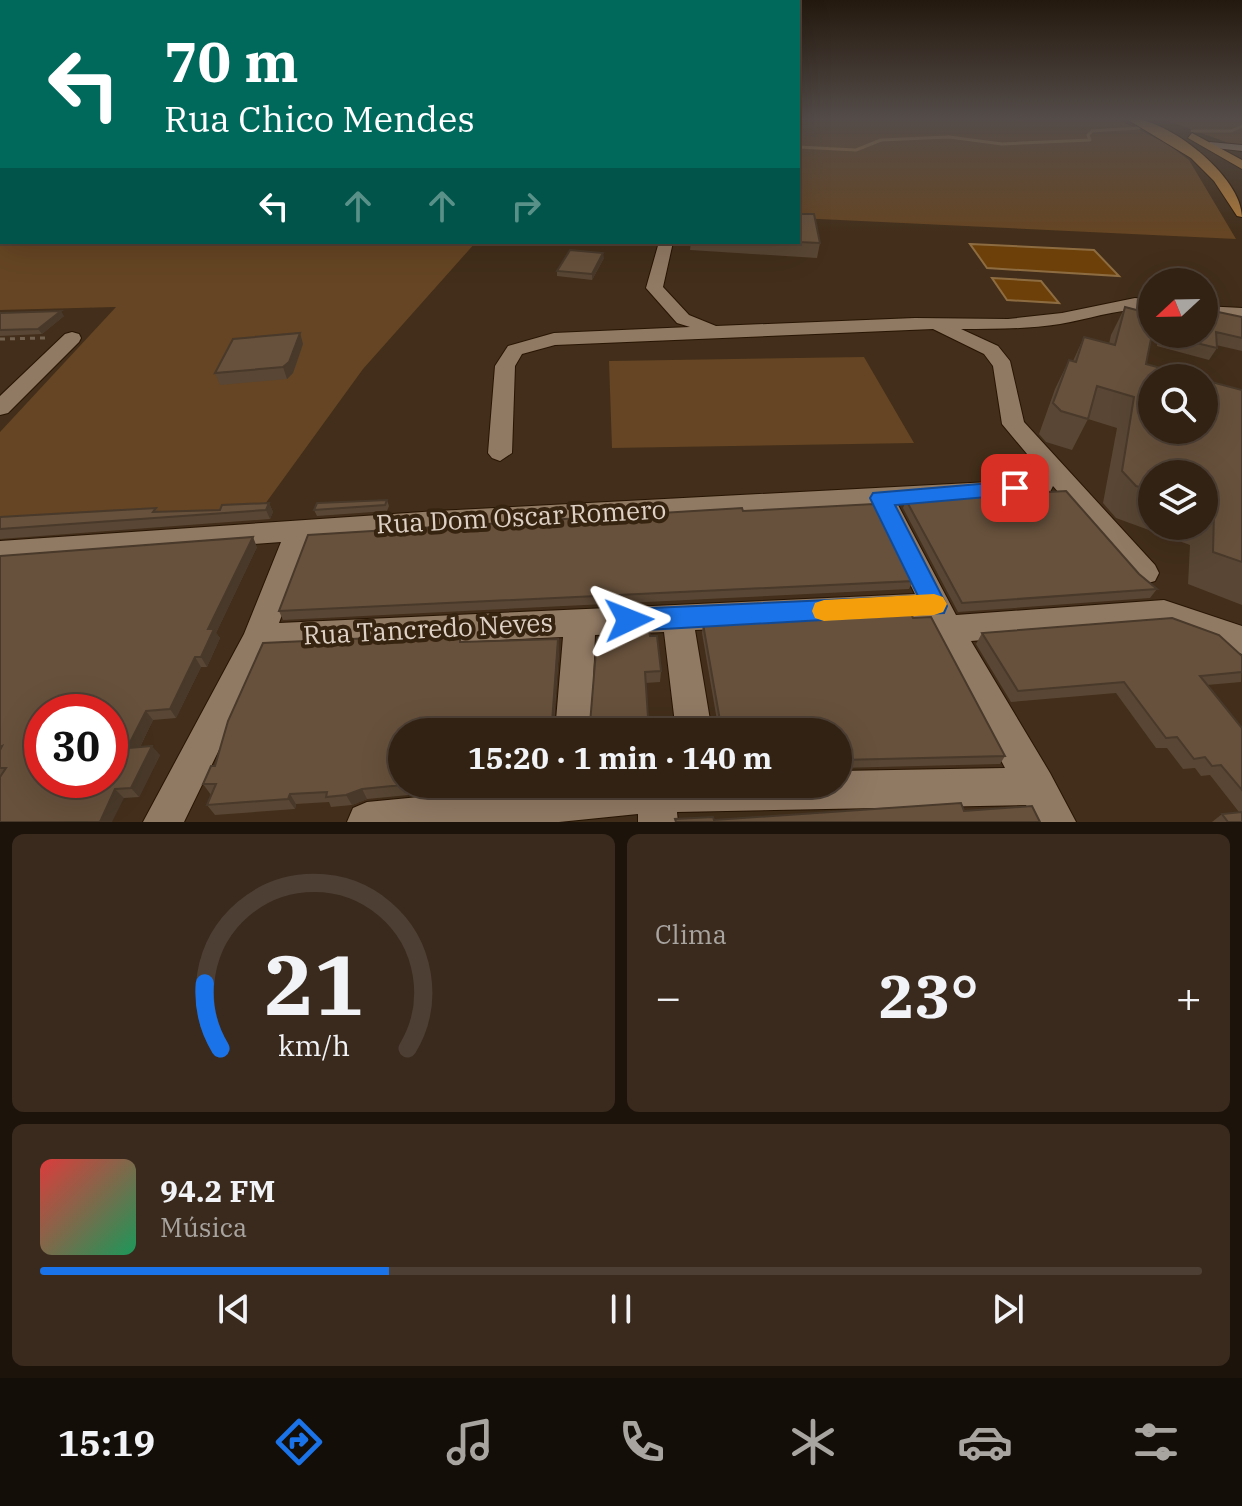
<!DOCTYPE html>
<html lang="pt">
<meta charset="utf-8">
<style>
:root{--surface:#322214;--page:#3a2a1d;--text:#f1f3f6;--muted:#a8a4a0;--line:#4d3f34;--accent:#1a73e8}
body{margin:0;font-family:"IBM Plex Serif",serif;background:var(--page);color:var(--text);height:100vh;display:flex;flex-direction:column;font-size:30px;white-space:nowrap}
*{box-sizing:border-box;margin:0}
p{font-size:26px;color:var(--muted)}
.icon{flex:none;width:44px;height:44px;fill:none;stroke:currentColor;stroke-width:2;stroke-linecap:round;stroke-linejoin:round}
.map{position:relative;height:822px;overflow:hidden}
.sheet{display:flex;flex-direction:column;gap:12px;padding:12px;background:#1c130b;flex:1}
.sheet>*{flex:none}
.guide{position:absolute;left:0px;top:0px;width:800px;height:244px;box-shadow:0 8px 32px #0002,0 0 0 2px var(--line);background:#00695c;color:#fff;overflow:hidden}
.needle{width:52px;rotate:248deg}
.controls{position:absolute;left:1138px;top:268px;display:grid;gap:16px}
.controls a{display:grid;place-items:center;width:80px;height:80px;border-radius:50%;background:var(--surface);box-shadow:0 8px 32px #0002,0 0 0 2px var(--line);font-size:40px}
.speed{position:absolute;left:24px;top:694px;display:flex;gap:16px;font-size:40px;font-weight:700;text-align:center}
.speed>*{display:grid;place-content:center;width:104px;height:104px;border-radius:50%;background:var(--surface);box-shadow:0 8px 32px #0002,0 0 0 2px var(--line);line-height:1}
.speed .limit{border:12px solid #d22;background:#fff;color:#111}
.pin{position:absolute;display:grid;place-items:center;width:68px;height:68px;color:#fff;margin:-34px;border-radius:16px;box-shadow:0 4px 12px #0006}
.me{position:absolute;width:88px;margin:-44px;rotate:88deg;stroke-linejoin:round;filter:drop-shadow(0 0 6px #0008)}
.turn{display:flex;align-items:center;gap:28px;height:168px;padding:0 32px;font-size:36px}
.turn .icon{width:104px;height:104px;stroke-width:2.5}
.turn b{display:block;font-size:56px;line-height:68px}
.lanes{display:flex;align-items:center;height:76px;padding:0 32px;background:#0003;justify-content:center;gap:40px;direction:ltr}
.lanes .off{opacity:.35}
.big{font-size:60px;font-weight:700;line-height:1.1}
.sheet .card{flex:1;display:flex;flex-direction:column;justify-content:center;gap:12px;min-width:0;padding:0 28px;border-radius:12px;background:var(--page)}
.sheet .dial{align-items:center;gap:0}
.dial svg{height:208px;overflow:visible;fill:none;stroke:var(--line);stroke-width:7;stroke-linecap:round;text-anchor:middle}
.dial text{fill:var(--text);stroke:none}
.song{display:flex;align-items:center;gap:24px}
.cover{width:96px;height:96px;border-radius:12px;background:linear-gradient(135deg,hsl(0 70% 55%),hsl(150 70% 35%))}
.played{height:8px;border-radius:4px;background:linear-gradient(90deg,var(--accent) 30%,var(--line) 30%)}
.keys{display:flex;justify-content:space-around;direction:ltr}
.heat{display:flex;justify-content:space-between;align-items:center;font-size:44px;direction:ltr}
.sheet .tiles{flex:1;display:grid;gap:12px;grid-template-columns:1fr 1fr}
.card:last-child{grid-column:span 2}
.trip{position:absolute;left:388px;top:718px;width:464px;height:80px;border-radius:40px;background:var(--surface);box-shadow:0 8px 32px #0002,0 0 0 2px var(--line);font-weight:700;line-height:80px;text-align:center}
.tab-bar{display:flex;height:128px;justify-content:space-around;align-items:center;background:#140e08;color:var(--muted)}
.tab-bar .icon{width:56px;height:56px}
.tab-bar .on{color:var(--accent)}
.tab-bar b{font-size:36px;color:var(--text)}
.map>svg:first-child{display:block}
.green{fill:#654523}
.water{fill:#6c4008;stroke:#8e6c41;stroke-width:2}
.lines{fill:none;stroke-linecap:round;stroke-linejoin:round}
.stream{stroke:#8e6c41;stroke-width:3}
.minor-casing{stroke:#281503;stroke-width:2}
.major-casing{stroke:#281503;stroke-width:2}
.path{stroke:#72614f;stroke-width:3;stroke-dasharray:5 5;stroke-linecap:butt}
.minor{fill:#917a64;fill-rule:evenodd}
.major{fill:#ad793a;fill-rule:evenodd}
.wall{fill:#594634;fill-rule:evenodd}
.shaded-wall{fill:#48392a}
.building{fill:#67513c;stroke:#48392a;stroke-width:2;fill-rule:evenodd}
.route{fill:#1a73e8;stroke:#114b97;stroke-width:2}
.slow{fill:#f59e0b}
.labels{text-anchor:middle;stroke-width:8;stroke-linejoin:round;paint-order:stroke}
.near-street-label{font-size:26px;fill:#ded1c5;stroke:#372410}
</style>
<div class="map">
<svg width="1242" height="822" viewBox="0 0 1242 822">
<rect width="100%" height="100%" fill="#422e1a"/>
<path class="green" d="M0,118L2,242H476L363,369L260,511L0,519V432L116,307L0,310Z
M798,118H1115L1166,143L1189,160L1236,239L798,218Z
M1160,118H1242V148Z
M864,357L914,443L612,448L609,361Z"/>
<path class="water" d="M970,244L1094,250L1119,276L987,268Z
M992,278L1041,281L1059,303L1007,300Z"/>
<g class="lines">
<path class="stream" d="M1192,131H1231L1242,126
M798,147L856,150L881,140L949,137L1002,144L1090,140L1088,135L1092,131L1139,128"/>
<defs>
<path id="minor" d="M1210,142L1242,145V151L1206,147Z
M659,242H673L663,287L689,315L716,326L915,318L1008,319L1062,313L1135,298L1152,300V310C1121,307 1091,319 1060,324C1027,329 995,329 961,329L998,346L1010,361L1024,422L1155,565L1159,573L1155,581L1145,584L1135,581L1053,486L1050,492L1041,495L897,503L956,615L1164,600L1242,626V654L1164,626L971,641L1050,773L1076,822H1035L1026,805L677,812L678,822H638V814L559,822H347L353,808L367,802L553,784H838V771L1005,768L927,619L695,630L712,732H676L664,632L595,635L591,732H555L563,637L267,651L184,822H143L244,634L281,542L0,563V541L437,511L1048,479L1002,424L993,366L984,354L933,329L555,345L522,354L515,366L512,453L500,461L492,458L488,453L495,366L508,346L554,333L690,327L677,323L646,288ZM871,505L915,594L279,623L309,540Z
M1204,306L1242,308V318L1204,316Z
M72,332L79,334L81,338L79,342L8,413L0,415V396L65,334Z"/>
<path id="major" d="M1125,118C1165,115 1242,176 1242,217L1237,216L1214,181L1191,158Z
M1192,133L1242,160V169L1188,138Z"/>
</defs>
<use href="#minor" class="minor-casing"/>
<use href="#major" class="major-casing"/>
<path class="path" d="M0,339L45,338"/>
<use href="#minor" class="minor"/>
<use href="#major" class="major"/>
</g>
<path class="wall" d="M691,242H798L820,243L817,258L690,250Z
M604,258L592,280L557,276V271Z
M1125,307L1146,364L1242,390V605L1188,584L1190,545L1116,518L1103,503L1117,428L1088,419L1072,450L1046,442L1039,434L1055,389L1069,360L1073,361L1084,337L1109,344L1111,335ZM1152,474H1204V526H1152Z
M0,313L64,316L42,334L0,336Z
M1242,317V351L1216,345L1217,348L1209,360L1157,346L1158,334H1204Z
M300,333L303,344L293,373L287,379L220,385L215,373Z
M387,500L389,506L387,511L317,516L314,510Z
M906,500L1139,574L1157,589L1150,598L958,612L903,508Z
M269,503L273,512L270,519L0,539V517L156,508L158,512L220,510Z
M743,511L913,581L909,589L283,620L279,611Z
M257,547L216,633L220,638L207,667H201L176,718L153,720L140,747L160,755L139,797L124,798L0,822V556Z
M913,618L1005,756L1000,764L838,768V732H719L702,633L703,624Z
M630,626L650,636L661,671L660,682L645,683L649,732L402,784H522L367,799L352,805L331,807L329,802L296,804L295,809L215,815L207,805L211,795L203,784L215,766L462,642L558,639L559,650L554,723L590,724L630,637Z
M982,633L1242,656L1241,682L1207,685L1242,728V822H1212L1222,814L1239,812L1210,775L1201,776L1195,768L1183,769L1167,748H1156L1116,693L1011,702L976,644Z"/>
<path class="shaded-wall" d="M603,253L604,258L592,280V274Z
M61,311L64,316L42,334L38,329Z
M300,333L303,344L293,373L287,379L283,367Z
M269,503L273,512L270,519L266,510Z
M253,537L257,547L216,633L220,638L207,667L201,657L208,629Z
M558,639L559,650L553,732L552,723Z
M195,657L201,667L176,718L170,709Z
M146,711L153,720L135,757L127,748Z
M152,746L160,755L139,797L131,788Z
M115,789L124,798L112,822H100Z
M362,789L367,799L352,805L346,795Z
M290,794L296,804L295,809L288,799Z"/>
<path class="building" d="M798,214H814L820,243L798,242Z
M570,250L603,253L592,274L557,271Z
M1125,307L1152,314V334L1146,364L1198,378H1152V430H1204V380L1242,390V562L1213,552L1214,512L1204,509V474H1152V491L1136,486L1122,471L1134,397L1097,386L1088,419L1061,411L1053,403L1069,360L1076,362L1084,337L1115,345Z
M1204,309L1242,317V338L1216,332L1217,348L1163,335L1204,334Z
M61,311L38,329L0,330V313Z
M300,333L289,362L283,367L215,373L233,339Z
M1066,491L1139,574L1157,589L962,603L906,500Z
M387,500L385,505L314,510L317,503Z
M269,503L266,510L0,529V517L156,508L153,512L220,510L222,505Z
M874,504L913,581L279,611L308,535L742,508L743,511Z
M253,537L208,629H214L201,657H195L170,709L146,711L127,748L152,746L131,788L115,789L100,822H0V777L6,768H0V750L2,746L0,747V556ZM42,712H110V780H42Z
M911,614L913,618L931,617L1005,756L841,760L838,765V732H722L703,624Z
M1172,618L1219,635L1242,656V672L1200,676L1242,728V790L1221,765L1212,766L1205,757L1194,759L1177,737L1166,738L1124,682L1018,691L982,633Z
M648,625L650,636H657L661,671L645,672L649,732H402V784H412L362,789L346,795L326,797L327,792L290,794L288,799L207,805L216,784H203L211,766H215L228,721L263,643L460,634V642L558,639L552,723L590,724L597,638L631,637L630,626Z
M961,803L964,811L1032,806L1040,822H676L675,819L713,817L714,820Z
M1242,812V822H1228L1222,814Z"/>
<linearGradient id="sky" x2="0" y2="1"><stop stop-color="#24190e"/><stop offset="0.51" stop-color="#544c49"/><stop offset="1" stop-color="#544c49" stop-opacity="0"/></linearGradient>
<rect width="1242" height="233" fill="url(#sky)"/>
<path class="route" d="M1015,481L1025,488L1022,494L895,505L947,606L944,613L629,631L620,627L616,620L620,612L629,609L918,596L870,498L873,493Z"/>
<path class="slow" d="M934,594L943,597L947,604L943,612L934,615L824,621L815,618L812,611L815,603L824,600Z"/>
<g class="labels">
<g class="near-street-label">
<text transform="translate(521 517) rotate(-3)" y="9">Rua Dom Oscar Romero</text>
<text transform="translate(428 629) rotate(-3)" y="9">Rua Tancredo Neves</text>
</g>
</g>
</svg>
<div class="controls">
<a><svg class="needle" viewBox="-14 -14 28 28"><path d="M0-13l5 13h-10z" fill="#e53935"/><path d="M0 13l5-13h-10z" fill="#a8a4a0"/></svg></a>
<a><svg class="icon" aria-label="search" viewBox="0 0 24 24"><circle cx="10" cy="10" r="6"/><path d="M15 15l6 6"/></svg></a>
<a><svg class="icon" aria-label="layers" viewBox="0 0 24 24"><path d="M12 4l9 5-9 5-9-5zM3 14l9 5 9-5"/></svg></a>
</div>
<div class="speed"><div class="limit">30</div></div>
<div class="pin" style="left:1015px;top:488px;background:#d93025"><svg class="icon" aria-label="arrive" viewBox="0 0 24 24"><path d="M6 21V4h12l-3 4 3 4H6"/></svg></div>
<svg class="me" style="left:629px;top:620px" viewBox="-20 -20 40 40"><path d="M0-17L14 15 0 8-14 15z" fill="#1a73e8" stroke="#fff" stroke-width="4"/></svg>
<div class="trip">15:20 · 1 min · 140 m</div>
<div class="guide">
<div class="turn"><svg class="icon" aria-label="left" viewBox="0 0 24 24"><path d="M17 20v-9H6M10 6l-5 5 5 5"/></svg><div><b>70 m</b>Rua Chico Mendes</div></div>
<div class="lanes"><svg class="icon" aria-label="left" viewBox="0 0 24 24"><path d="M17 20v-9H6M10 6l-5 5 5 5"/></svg><svg class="icon off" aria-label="ahead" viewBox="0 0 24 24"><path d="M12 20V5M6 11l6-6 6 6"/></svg><svg class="icon off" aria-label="ahead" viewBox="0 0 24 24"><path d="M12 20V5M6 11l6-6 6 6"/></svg><svg class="icon off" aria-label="right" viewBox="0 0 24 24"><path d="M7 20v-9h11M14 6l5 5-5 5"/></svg></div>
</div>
</div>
<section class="sheet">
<div class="tiles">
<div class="card dial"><svg viewBox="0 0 100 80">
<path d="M14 69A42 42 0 1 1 86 69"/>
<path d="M14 69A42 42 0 0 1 8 44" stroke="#1a73e8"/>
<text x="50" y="56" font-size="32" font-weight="700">21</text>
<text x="50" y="72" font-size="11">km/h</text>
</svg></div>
<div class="card"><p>Clima</p>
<div class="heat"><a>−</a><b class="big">23°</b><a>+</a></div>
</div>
<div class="card">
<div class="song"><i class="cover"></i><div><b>94.2 FM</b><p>Música</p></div></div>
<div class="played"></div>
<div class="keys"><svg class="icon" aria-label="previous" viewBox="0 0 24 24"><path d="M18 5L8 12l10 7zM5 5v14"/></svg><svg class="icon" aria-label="pause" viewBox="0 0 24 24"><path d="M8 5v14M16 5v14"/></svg><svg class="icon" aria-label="next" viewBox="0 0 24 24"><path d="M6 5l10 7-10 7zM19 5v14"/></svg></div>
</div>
</div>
</section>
<nav class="tab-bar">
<b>15:19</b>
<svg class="icon on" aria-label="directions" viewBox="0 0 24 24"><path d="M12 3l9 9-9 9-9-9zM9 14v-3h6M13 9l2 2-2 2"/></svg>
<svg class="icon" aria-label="music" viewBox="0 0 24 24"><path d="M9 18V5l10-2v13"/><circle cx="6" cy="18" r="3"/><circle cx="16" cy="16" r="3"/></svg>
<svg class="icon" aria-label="phone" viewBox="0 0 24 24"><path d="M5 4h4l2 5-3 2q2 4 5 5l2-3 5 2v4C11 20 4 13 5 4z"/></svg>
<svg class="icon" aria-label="climate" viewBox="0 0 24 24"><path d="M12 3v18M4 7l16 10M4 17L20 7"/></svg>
<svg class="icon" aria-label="car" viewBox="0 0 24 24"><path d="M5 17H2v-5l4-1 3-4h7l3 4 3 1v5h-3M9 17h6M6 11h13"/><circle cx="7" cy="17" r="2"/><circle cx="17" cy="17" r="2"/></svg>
<svg class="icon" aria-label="filters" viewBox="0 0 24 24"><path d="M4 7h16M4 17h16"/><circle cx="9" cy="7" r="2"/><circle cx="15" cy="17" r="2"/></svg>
</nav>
